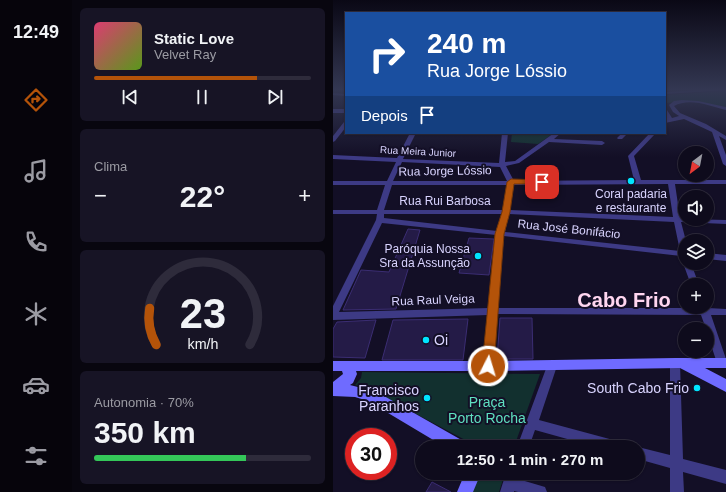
<!DOCTYPE html>
<html lang="pt">
<meta charset="utf-8">
<style>
:root{--surface:#0e0b1c;--page:#171425;--text:#f1f3f6;--muted:#9b9ba3;--line:#2e2b3b;--accent:#b45309}
body{margin:0;font-family:Helvetica,sans-serif;background:var(--page);color:var(--text);height:100vh;display:flex;flex-direction:column;font-size:15px;white-space:nowrap}
*{box-sizing:border-box;margin:0}
p{font-size:13px;color:var(--muted)}
.icon{flex:none;width:22px;height:22px;fill:none;stroke:currentColor;stroke-width:2;stroke-linecap:round;stroke-linejoin:round}
.map{position:relative;flex:1;overflow:hidden}
.sheet{display:flex;flex-direction:column;gap:8px;padding:8px;background:#08060f;width:261px}
.sheet>*{flex:none}
.guide{position:absolute;left:12px;top:12px;width:321px;height:122px;border-radius:0px;box-shadow:0 1px 3px #0004,0 0 0 1px var(--line);background:#1a4fa0;color:#fff;overflow:hidden}
.needle{width:26px;rotate:212deg}
.buttons{position:absolute;left:345px;top:146px;display:grid;gap:8px}
.buttons a{display:grid;place-items:center;width:36px;height:36px;border-radius:50%;background:var(--surface);box-shadow:0 1px 3px #0004,0 0 0 1px var(--line);font-size:20px}
.speed{position:absolute;left:12px;top:428px;display:flex;gap:8px;font-size:20px;font-weight:700;text-align:center}
.speed>*{display:grid;place-content:center;width:52px;height:52px;border-radius:50%;background:var(--surface);box-shadow:0 1px 3px #0004,0 0 0 1px var(--line);line-height:1}
.speed .limit{border:6px solid #d22;background:#fff;color:#111}
.pin{position:absolute;display:grid;place-items:center;width:34px;height:34px;color:#fff;margin:-17px;border-radius:8px;box-shadow:0 2px 6px #0006}
.me{position:absolute;width:44px;margin:-22px;rotate:5deg;stroke-linejoin:round;filter:drop-shadow(0 0 3px #0008)}
.turn{display:flex;align-items:center;gap:14px;height:84px;padding:0 16px;font-size:18px}
.turn .icon{width:52px;height:52px;stroke-width:2.5}
.turn b{display:block;font-size:28px;line-height:34px}
.then{display:flex;align-items:center;height:38px;padding:0 16px;background:#0003;gap:8px;font-size:15px}
.big{font-size:30px;font-weight:600;line-height:1.1}
.sheet .tile{flex:1;display:flex;flex-direction:column;justify-content:center;gap:6px;min-width:0;padding:0 14px;border-radius:6px;background:var(--page)}
.sheet .dial{align-items:center;gap:0}
.dial svg{height:104px;overflow:visible;fill:none;stroke:var(--line);stroke-width:7;stroke-linecap:round;text-anchor:middle}
.dial text{fill:var(--text);stroke:none}
.song{display:flex;align-items:center;gap:12px}
.cover{width:48px;height:48px;border-radius:6px;background:linear-gradient(135deg,hsl(340 70% 55%),hsl(90 70% 35%))}
.played{height:4px;border-radius:2px;background:linear-gradient(90deg,var(--accent) 75%,var(--line) 75%)}
.keys{display:flex;justify-content:space-around;direction:ltr}
.heat{display:flex;justify-content:space-between;align-items:center;font-size:22px;direction:ltr}
.charge{height:6px;border-radius:3px;background:linear-gradient(90deg,#34c759 70%,var(--line) 0)}
.trip{position:absolute;left:82px;top:440px;width:230px;height:40px;border-radius:20px;background:var(--surface);box-shadow:0 1px 3px #0004,0 0 0 1px var(--line);font-weight:600;line-height:40px;text-align:center}
main{display:flex;flex:1;min-height:0}
.menu{display:flex;flex-direction:column;width:72px;justify-content:space-around;align-items:center;background:#06040b;color:var(--muted)}
.menu .icon{width:28px;height:28px}
.menu .active{color:var(--accent)}
.menu b{font-size:18px;color:var(--text)}
.map>svg:first-child{display:block}
.green{fill:#12302f}
.building{fill:#241b47;stroke:#3b2d73}
.lines{fill:none;stroke-linecap:round;stroke-linejoin:round}
.street{fill:#3d3a85;fill-rule:evenodd}
.secondary{fill:#6f6bff;fill-rule:evenodd}
.route{fill:#b45309;stroke:#753606}
.poi-dot{fill:#00e5ff;stroke:#130f26;stroke-width:1.5}
.labels{text-anchor:middle;stroke-width:4;stroke-linejoin:round;paint-order:stroke}
.far-street-label{font-size:10px;fill:#d9d4ff;stroke:#130f26}
.street-label{font-size:12px;fill:#d9d4ff;stroke:#130f26}
.poi-label{font-size:12px;fill:#d9d4ff;stroke:#130f26}
.near-poi-label{font-size:14px;fill:#d9d4ff;stroke:#130f26;text-anchor:end}
.near-park-label{font-size:14px;fill:#5fe0c0;stroke:#130f26}
.town-label{font-size:20px;font-weight:bold;fill:#ffd6f0;stroke:#130f26}
</style>
<main>
<nav class="menu">
<b>12:49</b>
<svg class="icon active" aria-label="directions" viewBox="0 0 24 24"><path d="M12 3l9 9-9 9-9-9zM9 14v-3h6M13 9l2 2-2 2"/></svg>
<svg class="icon" aria-label="music" viewBox="0 0 24 24"><path d="M9 18V5l10-2v13"/><circle cx="6" cy="18" r="3"/><circle cx="16" cy="16" r="3"/></svg>
<svg class="icon" aria-label="phone" viewBox="0 0 24 24"><path d="M5 4h4l2 5-3 2q2 4 5 5l2-3 5 2v4C11 20 4 13 5 4z"/></svg>
<svg class="icon" aria-label="climate" viewBox="0 0 24 24"><path d="M12 3v18M4 7l16 10M4 17L20 7"/></svg>
<svg class="icon" aria-label="car" viewBox="0 0 24 24"><path d="M5 17H2v-5l4-1 3-4h7l3 4 3 1v5h-3M9 17h6M6 11h13"/><circle cx="7" cy="17" r="2"/><circle cx="17" cy="17" r="2"/></svg>
<svg class="icon" aria-label="filters" viewBox="0 0 24 24"><path d="M4 7h16M4 17h16"/><circle cx="9" cy="7" r="2"/><circle cx="15" cy="17" r="2"/></svg>
</nav>
<section class="sheet">
<div class="tile">
<div class="song"><i class="cover"></i><div><b>Static Love</b><p>Velvet Ray</p></div></div>
<div class="played"></div>
<div class="keys"><svg class="icon" aria-label="previous" viewBox="0 0 24 24"><path d="M18 5L8 12l10 7zM5 5v14"/></svg><svg class="icon" aria-label="pause" viewBox="0 0 24 24"><path d="M8 5v14M16 5v14"/></svg><svg class="icon" aria-label="next" viewBox="0 0 24 24"><path d="M6 5l10 7-10 7zM19 5v14"/></svg></div>
</div>
<div class="tile"><p>Clima</p>
<div class="heat"><a>−</a><b class="big">22°</b><a>+</a></div>
</div>
<div class="tile dial"><svg viewBox="0 0 100 80">
<path d="M14 69A42 42 0 1 1 86 69"/>
<path d="M14 69A42 42 0 0 1 9 41" stroke="#b45309"/>
<text x="50" y="56" font-size="32" font-weight="700">23</text>
<text x="50" y="72" font-size="11">km/h</text>
</svg></div>
<div class="tile"><p>Autonomia · 70%</p><b class="big">350 km</b><div class="charge"></div></div>
</section>
<div class="map">
<svg width="393" height="492" viewBox="0 0 393 492">
<rect width="100%" height="100%" fill="#130f26"/>
<path class="green" d="M393,91V107L360,101L332,103V95Z
M179,133H221L205,144L178,142Z
M29,372L207,374L181,447H141L136,442L38,390L22,385L28,378Z
M146,473H172L166,492H139Z"/>
<path class="building" d="M75,229L87,230L63,309L10,310L28,270L56,272Z
M136,238L161,239L156,275L126,273Z
M167,318H199L200,359H164Z
M135,319L130,360H49L60,320Z
M43,320L32,358L0,357V329L4,322Z
M99,482L118,492H93Z"/>
<g class="lines">
<path class="street" d="M379,89H393V90L332,94V92Z
M0,93L13,94V96L0,95Z
M349,100L365,101L393,107V110C378,106 356,97 341,106L347,113L373,124L393,136V140L386,136L393,155V166L390,164L379,132L351,119L332,123V119H334L332,115V109L334,110L339,118L346,116L340,112L336,105L341,101Z
M0,109H13V113H0Z
M13,121V127L2,141L0,142V136L11,122Z
M77,133H83L70,159L166,163L169,133H175L172,162L182,161L221,133H228L221,139L269,141L272,143L269,145L216,142L186,163L173,166L181,181L301,180L295,156L317,133H323L301,156L308,180H393V184H342L347,218H352V219L393,220V224L348,222L353,241L352,259L348,256L171,236L165,308H366L365,307H374V306L375,308L393,309V315H378L393,359V366L389,367L385,366L374,333V329H373L368,315L164,314L160,366L159,369L155,370L151,369L150,366L155,315L0,320V306L43,220L44,214H0V210H44L52,185H0V181H54L63,162L0,159V155L64,158ZM69,162L167,167L174,181H60ZM335,184L340,217L177,210L181,185ZM59,185H174L170,210H51ZM51,214H169L164,231L51,218ZM176,214L341,222L347,251L172,232ZM49,223L163,235L156,308L6,312Z
M289,133H295L289,139H285L284,138Z
M374,253L393,255V261L374,259Z
M352,261V263H358L366,285H358L350,263Z
M342,359L346,360L347,363L350,459L393,470V484L350,472L351,492H337V468L305,459V447L337,455V363L338,360Z
M219,362L223,363L224,366L206,420L284,441L288,443L290,447H263L202,430L196,447H184L214,366L215,363Z
M173,473H187L185,479L212,487L214,492H185L181,491V492H167Z"/>
<path class="secondary" d="M342,358H393V368H372L393,379V392L347,368L155,371H23L24,374L20,383L17,385L44,392L132,442L134,447H112L35,401L22,397L0,396V382L10,374L9,371H0V361H155Z
M132,473H148L140,492H124Z"/>
</g>
<linearGradient id="sky" x2="0" y2="1"><stop stop-color="#0a0815"/><stop offset="0.57" stop-color="#333752"/><stop offset="1" stop-color="#333752" stop-opacity="0"/></linearGradient>
<rect width="393" height="157" fill="url(#sky)"/>
<path class="route" d="M178,179L209,180L213,182L209,184H181L177,212L171,234L161,366L160,370L155,371L151,370L149,366L162,234L169,212L174,182Z"/>
<g class="poi-dot">
<circle cx="298" cy="181" r="4"/>
<circle cx="145" cy="256" r="4"/>
<circle cx="93" cy="340" r="4"/>
<circle cx="364" cy="388" r="4"/>
<circle cx="94" cy="398" r="4"/>
</g>
<g class="labels">
<g class="far-street-label">
<text transform="translate(85 151) rotate(3)" y="4">Rua Meira Junior</text>
</g>
<g class="street-label">
<text transform="translate(112 171) rotate(-1)" y="4">Rua Jorge Lóssio</text>
<text x="112" y="205">Rua Rui Barbosa</text>
<text transform="translate(236 229) rotate(6)" y="4">Rua José Bonifácio</text>
<text transform="translate(100 300) rotate(-2)" y="4">Rua Raul Veiga</text>
</g>
<g class="poi-label">
<text x="298" y="198">Coral padaria<tspan x="298" dy="14">e restaurante</tspan></text>
<text x="137" y="253" text-anchor="end">Paróquia Nossa<tspan x="137" dy="14">Sra da Assunção</tspan></text>
</g>
<g class="near-poi-label">
<text x="101" y="345" text-anchor="start">Oi</text>
<text x="356" y="393">South Cabo Frio</text>
<text x="86" y="395">Francisco<tspan x="86" dy="16">Paranhos</tspan></text>
</g>
<g class="near-park-label">
<text x="154" y="407">Praça<tspan x="154" dy="16">Porto Rocha</tspan></text>
</g>
<g class="town-label">
<text x="291" y="307">Cabo Frio</text>
</g>
</g>
</svg>
<div class="buttons">
<a><svg class="needle" viewBox="-14 -14 28 28"><path d="M0-13l5 13h-10z" fill="#e53935"/><path d="M0 13l5-13h-10z" fill="#9b9ba3"/></svg></a>
<a><svg class="icon" aria-label="sound" viewBox="0 0 24 24"><path d="M4 9h4l5-4v14l-5-4H4zM17 9q2 3 0 6"/></svg></a>
<a><svg class="icon" aria-label="layers" viewBox="0 0 24 24"><path d="M12 4l9 5-9 5-9-5zM3 14l9 5 9-5"/></svg></a>
<a>+</a>
<a>−</a>
</div>
<div class="speed"><div class="limit">30</div></div>
<div class="pin" style="left:209px;top:182px;background:#d93025"><svg class="icon" aria-label="arrive" viewBox="0 0 24 24"><path d="M6 21V4h12l-3 4 3 4H6"/></svg></div>
<svg class="me" style="left:155px;top:366px" viewBox="-20 -20 40 40"><circle r="17" fill="#b45309" stroke="#fff" stroke-width="3"/><path d="M0-11L8 9 0 5-8 9z" fill="#fff"/></svg>
<div class="trip">12:50 · 1 min · 270 m</div>
<div class="guide">
<div class="turn"><svg class="icon" aria-label="right" viewBox="0 0 24 24"><path d="M7 20v-9h11M14 6l5 5-5 5"/></svg><div><b>240 m</b>Rua Jorge Lóssio</div></div>
<div class="then">Depois<svg class="icon" aria-label="arrive" viewBox="0 0 24 24"><path d="M6 21V4h12l-3 4 3 4H6"/></svg></div>
</div>
</div>
</main>
